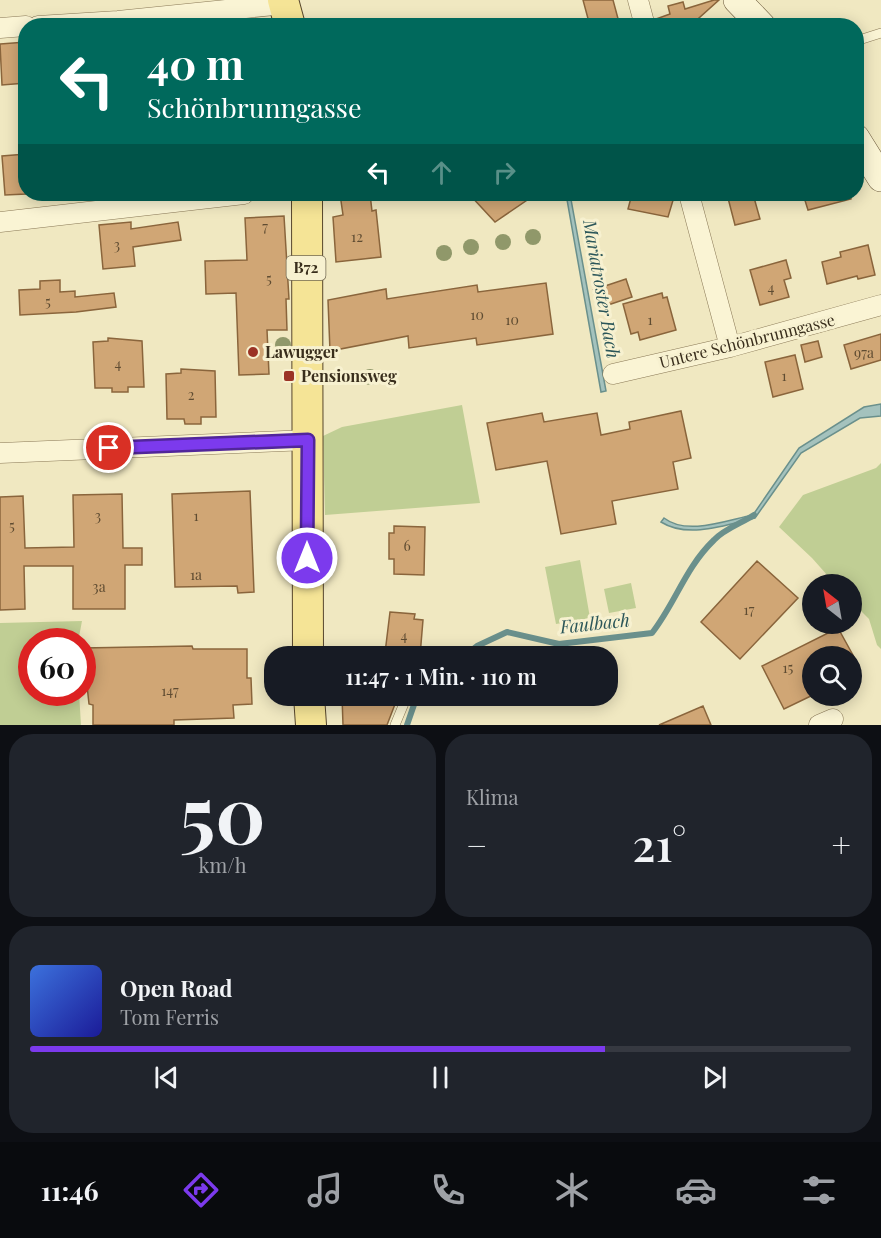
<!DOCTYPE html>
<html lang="de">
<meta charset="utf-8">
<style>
:root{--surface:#171b24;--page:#20242c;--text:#f1f3f6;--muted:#9ea1a6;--line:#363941;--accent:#7c3aed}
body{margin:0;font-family:"Playfair Display",serif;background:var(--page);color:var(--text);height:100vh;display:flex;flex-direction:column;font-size:22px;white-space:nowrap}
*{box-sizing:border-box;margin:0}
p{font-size:20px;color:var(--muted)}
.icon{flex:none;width:33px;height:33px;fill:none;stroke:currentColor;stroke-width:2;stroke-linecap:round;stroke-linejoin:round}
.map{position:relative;height:725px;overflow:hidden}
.panel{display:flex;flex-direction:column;gap:9px;padding:9px;background:#0d0f14;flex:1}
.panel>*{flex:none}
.banner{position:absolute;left:18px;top:18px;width:846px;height:183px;border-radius:24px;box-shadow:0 3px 15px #0003;background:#00695c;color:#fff;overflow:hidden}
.needle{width:39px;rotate:329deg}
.tools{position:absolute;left:802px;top:574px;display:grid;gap:12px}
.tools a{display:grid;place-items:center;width:60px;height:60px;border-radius:50%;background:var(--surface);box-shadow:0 3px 15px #0003;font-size:30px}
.speed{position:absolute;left:18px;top:628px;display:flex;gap:12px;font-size:30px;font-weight:700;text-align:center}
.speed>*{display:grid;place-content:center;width:78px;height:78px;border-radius:50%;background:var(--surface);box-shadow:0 3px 15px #0003;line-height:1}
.speed .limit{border:9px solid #d22;background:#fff;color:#111}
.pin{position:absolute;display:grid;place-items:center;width:51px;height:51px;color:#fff;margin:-26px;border:3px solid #fff;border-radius:50%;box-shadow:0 2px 6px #0007}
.me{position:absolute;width:66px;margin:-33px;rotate:0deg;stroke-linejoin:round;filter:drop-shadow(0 0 4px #0008)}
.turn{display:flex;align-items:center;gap:21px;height:126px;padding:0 30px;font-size:27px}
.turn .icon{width:78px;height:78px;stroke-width:2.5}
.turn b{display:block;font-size:42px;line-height:51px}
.lanes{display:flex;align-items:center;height:57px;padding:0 30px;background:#0003;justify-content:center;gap:30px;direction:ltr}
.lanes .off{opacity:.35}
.big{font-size:45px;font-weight:600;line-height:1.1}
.panel .widget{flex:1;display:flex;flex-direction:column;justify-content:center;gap:9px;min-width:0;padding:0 21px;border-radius:24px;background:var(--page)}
.panel .dial{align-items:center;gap:0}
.dial b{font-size:78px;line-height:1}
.song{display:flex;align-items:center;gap:18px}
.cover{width:72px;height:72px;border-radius:9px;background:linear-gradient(135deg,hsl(220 70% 55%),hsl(240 70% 35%))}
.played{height:6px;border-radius:3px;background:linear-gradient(90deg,var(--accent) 70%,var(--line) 70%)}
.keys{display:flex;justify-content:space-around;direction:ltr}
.heat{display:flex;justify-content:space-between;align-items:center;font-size:33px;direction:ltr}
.panel .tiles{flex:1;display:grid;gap:9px;grid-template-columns:1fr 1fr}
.widget:last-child{grid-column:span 2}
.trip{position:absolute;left:264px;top:646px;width:354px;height:60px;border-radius:24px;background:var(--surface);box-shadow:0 3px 15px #0003;font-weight:600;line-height:60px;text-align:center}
.dock{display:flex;height:96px;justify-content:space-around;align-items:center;background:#090b0e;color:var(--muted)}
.dock .icon{width:42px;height:42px}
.dock .current{color:var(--accent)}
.dock b{font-size:27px;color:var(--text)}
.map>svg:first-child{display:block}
.green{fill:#c0ce94}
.water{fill:#a4c2bd;stroke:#6a908c;stroke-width:1.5}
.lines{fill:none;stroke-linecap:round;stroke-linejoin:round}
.stream{stroke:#6a908c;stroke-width:6}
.building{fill:#d0a675;stroke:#8a653c;stroke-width:1.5}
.lane-casing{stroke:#8a7957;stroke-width:10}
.street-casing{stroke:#8a7957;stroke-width:21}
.secondary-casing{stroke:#6b593b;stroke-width:28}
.primary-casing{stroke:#57462c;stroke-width:32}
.lane{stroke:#faf4d4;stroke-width:9}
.street{stroke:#faf4d4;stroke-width:20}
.secondary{stroke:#faf4d4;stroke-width:27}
.primary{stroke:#f5e496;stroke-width:30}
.tree{fill:#90986a}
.route-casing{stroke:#51269a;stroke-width:15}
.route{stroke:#7c3aed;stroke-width:10}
.poi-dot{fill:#9b3325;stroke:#f7f1d0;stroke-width:2}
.labels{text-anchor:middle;stroke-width:6;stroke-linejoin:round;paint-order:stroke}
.number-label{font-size:14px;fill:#5f4c32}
.shield{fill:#f7f1d0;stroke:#726852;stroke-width:1.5}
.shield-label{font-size:15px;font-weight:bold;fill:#392e1c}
.street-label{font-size:16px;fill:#392e1c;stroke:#f7f1d0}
.poi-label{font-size:16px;font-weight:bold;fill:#392e1c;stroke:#f7f1d0;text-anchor:start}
.water-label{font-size:18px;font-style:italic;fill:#2b5659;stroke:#f7f1d0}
</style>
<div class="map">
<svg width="881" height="725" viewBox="0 0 881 725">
<rect width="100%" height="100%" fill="#f0e8c1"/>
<path class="green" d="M462,405L480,503L325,515L323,436L342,427Z
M881,463V649L877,645L869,619L852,602V585H836L812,558L779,527L803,495L876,468Z
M580,560L590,618L556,624L545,567Z
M631,583L636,608L609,613L604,589Z
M82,621L78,642H32V693H79L81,725H0V623Z"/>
<path class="water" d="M566,194H570L606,391L601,392Z
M881,404V416L860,418L801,453L755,518C726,525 688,539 661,522L664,518C687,536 727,520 753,515L799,448L864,407Z"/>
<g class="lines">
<path class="stream" d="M463,657L477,646L507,632L559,644L652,633C676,602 685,568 714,540C724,529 742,523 754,515
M407,725L417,696"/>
</g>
<path class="building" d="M583,0H613L620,26H590Z
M714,0H719L690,26H657L656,19L670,14L668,6L683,2L685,9Z
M26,42V83L2,85L0,44Z
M26,154V194L5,195L2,156Z
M340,194H370L372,211L376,210L381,257L336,262L333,217L343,215Z
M469,194H536L495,222Z
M632,194H662L674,197L668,217L628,209Z
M745,194H753L760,219L735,225L728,198Z
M803,194H851V199L808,210Z
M284,216L289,299H286L287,330H267L269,374L239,375L236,293L206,294L205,261L247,260L245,218Z
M131,222V229L178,222L181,240L133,247L135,266L103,269L99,225Z
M868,245L875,275L858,279L857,276L827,284L822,262L841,257L840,252Z
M786,260L791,278L784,280L789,297L760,305L750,270Z
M626,279L632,297L599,308L593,290Z
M60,280V292L75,291V297L114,293L116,307L76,312L20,315L19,290L40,289V281Z
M546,283L553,334L477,345L476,338L409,348L408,336L330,351L328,300L386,289L387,299L477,285L478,292Z
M662,293L663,298L667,297L676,330L640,340L638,332L631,334L623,304Z
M881,334V360L851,369L844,345Z
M108,338L142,341L144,387H128V392H112V388H95L93,342L108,341Z
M818,341L822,357L805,362L801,345Z
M795,355L803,389L773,397L765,362Z
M181,369L215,371L216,417H201V424H185L184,419H167L166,374L181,373Z
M681,411L691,458L673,462L678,489L612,501L616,524L561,534L547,461L496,470L487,423L542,413L544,422L597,413L601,435L630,429L629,422Z
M250,491L254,592L238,593L237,586L175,587L172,494Z
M122,494L123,548H142V565H125V609H73V566H24L25,609L0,610V497L23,496L25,548L74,547L73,495Z
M394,526L425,527L424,575L394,574V559H389V533H394Z
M757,561L798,598L740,659L701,622Z
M390,612L415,614L414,619L423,620L420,656L385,653Z
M838,628L854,657H813V695L784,709L762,666Z
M192,646L193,649H247V678H251L252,704L233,705L234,718L174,720V725H93V705L89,704L83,648Z
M342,696H396L397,699L387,725H343Z
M703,706L711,725H659Z"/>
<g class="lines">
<defs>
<path id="lane" d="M856,41L881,33
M395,725L405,701L403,696"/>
<path id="street" d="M638,0L645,26
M38,26L118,21L284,4
M0,28L26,26
M689,194L730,347
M0,222L244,194
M613,374L730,347L881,305
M0,453L308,440
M819,725L833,719"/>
<path id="secondary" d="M737,0L762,26
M856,138L881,178"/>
<path id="primary" d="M283,0L290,26
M307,194L308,657
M309,696L311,725"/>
</defs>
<use href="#lane" class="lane-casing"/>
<use href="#street" class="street-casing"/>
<use href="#secondary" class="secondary-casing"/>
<use href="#primary" class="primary-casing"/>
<use href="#lane" class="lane"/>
<use href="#street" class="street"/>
<use href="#secondary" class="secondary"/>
<use href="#primary" class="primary"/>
</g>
<g class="tree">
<circle cx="533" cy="237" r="8"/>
<circle cx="503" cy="242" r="8"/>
<circle cx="471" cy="247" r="8"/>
<circle cx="444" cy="253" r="8"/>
<circle cx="283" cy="345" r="8"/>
<circle cx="370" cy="377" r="8"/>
</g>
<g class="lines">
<defs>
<path id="route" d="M109,448L308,440L307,558"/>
</defs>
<use href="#route" class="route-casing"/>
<use href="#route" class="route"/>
</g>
<g class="poi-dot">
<circle cx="253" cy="352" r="6"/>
<rect x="283" y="370" width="12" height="12" rx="3"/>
</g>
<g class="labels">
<g class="number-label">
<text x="265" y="232">7</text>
<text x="357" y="242">12</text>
<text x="117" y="250">3</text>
<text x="269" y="284">5</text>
<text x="771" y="293">4</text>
<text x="48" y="307">5</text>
<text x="477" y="320">10</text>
<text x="512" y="325">10</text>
<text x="650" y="325">1</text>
<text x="864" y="358">97a</text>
<text x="118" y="369">4</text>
<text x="784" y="381">1</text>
<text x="191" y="400">2</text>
<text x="98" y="521">3</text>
<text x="196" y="521">1</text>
<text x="12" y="531">5</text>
<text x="407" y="551">6</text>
<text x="196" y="580">1a</text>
<text x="99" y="592">3a</text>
<text x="749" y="615">17</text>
<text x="404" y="641">4</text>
<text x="788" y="673">15</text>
<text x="170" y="696">147</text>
</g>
<rect class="shield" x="286.5" y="256" width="39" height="24" rx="4.5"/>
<g class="shield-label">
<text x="306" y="273">B72</text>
</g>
<g class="street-label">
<text transform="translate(747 341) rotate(-14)" y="6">Untere Schönbrunngasse</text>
</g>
<g class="poi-label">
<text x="265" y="358">Lawugger</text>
<text x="301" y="382">Pensionsweg</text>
</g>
<g class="water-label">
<text transform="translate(601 289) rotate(80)" y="6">Mariatroster Bach</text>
<text transform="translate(595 624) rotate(-6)" y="6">Faulbach</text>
</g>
</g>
</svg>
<div class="tools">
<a><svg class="needle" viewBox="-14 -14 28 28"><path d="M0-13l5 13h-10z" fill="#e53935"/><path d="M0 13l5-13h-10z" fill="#9ea1a6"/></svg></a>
<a><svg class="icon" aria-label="search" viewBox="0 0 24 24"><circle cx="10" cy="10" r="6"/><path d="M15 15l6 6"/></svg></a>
</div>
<div class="speed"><div class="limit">60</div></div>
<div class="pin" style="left:109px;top:448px;background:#d93025"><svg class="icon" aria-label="arrive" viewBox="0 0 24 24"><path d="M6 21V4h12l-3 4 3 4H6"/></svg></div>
<svg class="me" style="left:307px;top:558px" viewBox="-20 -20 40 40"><circle r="17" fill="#7c3aed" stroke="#fff" stroke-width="3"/><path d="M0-11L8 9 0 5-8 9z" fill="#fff"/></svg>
<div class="trip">11:47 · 1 Min. · 110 m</div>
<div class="banner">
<div class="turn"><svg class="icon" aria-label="left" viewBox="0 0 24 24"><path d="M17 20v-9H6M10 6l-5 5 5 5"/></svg><div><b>40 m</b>Schönbrunngasse</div></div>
<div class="lanes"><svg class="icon" aria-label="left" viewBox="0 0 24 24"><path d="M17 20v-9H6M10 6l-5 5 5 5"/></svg><svg class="icon off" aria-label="ahead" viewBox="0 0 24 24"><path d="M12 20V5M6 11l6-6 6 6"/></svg><svg class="icon off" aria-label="right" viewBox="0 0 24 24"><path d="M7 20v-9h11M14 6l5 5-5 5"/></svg></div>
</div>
</div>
<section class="panel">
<div class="tiles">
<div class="widget dial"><b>50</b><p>km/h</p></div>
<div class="widget"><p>Klima</p>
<div class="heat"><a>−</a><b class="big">21°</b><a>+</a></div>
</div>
<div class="widget">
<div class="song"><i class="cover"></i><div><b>Open Road</b><p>Tom Ferris</p></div></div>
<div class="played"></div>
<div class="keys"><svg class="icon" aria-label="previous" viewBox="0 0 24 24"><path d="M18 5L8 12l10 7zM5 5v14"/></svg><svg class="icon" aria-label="pause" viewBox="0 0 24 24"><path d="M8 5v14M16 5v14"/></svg><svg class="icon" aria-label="next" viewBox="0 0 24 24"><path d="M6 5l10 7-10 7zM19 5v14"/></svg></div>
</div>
</div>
</section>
<nav class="dock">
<b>11:46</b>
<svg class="icon current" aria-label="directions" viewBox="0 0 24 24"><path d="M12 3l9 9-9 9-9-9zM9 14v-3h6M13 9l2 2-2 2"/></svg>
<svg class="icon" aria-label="music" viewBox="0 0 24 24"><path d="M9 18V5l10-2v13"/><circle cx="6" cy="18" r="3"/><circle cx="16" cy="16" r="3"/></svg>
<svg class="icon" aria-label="phone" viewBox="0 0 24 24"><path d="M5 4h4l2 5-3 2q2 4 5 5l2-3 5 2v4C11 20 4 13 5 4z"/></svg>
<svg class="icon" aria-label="climate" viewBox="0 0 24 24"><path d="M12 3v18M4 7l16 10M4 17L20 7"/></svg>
<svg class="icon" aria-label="car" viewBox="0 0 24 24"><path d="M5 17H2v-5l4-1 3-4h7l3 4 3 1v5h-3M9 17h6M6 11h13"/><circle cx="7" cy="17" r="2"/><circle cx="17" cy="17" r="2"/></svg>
<svg class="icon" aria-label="filters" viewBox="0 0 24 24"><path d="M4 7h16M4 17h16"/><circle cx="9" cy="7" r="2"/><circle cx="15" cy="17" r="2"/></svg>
</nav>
